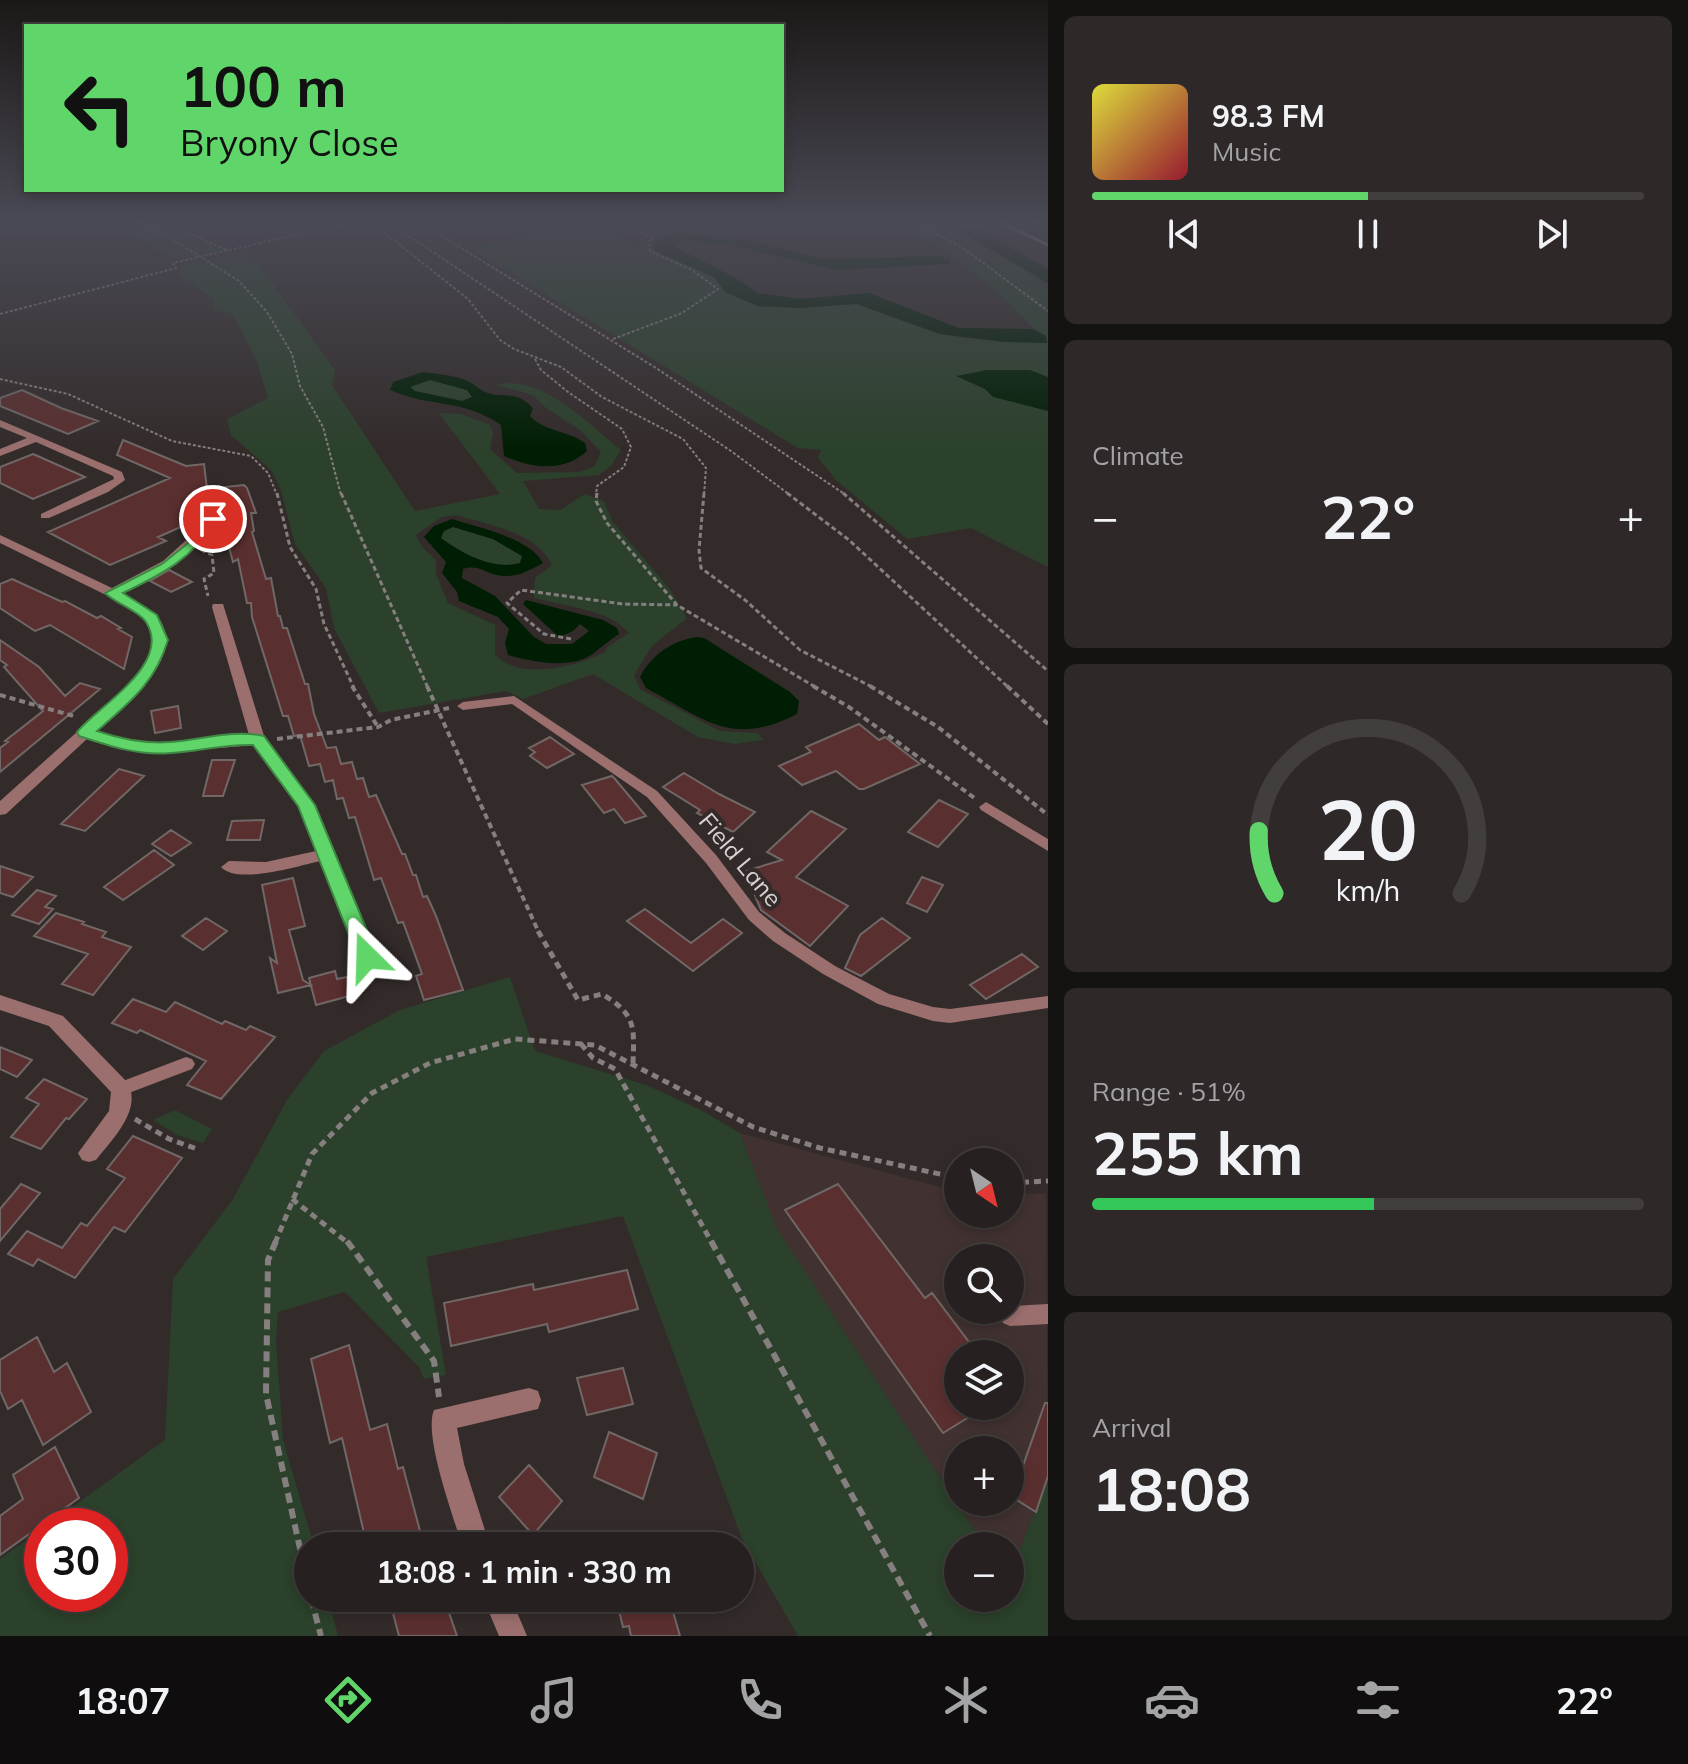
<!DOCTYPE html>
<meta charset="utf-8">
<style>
:root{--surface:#262020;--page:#2e2829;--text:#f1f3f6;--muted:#a4a3a5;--line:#423e3e;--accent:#60d56a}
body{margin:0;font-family:Mulish,sans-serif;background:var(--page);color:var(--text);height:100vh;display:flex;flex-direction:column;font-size:30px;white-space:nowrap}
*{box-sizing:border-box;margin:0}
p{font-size:26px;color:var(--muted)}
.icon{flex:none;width:44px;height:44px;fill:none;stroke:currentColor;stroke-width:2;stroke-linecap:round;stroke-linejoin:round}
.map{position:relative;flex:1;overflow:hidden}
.side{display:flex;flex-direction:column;gap:16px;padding:16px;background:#151212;width:640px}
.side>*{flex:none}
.hud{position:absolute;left:24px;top:24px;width:760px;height:168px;border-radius:0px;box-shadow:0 4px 12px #0003,0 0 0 2px var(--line);background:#60d56a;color:#111;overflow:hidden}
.needle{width:52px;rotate:145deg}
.tools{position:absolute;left:944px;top:1148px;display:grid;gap:16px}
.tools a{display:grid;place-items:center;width:80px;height:80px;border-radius:50%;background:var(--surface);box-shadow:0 4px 12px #0003,0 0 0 2px var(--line);font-size:40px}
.speed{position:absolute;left:24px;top:1508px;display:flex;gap:16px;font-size:40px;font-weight:700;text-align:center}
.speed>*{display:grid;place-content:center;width:104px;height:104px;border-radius:50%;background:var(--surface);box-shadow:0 4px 12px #0003,0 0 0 2px var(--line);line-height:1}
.speed .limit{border:12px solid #d22;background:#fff;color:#111}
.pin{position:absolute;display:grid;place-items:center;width:68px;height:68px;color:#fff;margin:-34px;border:4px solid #fff;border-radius:50%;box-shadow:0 2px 8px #0007}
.me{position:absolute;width:88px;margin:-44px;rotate:338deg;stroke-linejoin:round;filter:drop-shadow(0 0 6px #0008)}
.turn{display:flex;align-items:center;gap:28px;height:168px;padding:0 24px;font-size:36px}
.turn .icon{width:104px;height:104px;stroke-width:2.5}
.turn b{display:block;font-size:56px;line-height:68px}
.big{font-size:60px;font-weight:700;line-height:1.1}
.side .widget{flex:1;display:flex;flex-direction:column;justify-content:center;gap:12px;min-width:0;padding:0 28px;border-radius:12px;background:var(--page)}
.side .dial{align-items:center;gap:0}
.dial svg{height:208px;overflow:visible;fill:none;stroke:var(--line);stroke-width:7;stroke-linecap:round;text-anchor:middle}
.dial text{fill:var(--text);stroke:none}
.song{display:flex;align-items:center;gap:24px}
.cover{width:96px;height:96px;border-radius:12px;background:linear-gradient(135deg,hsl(60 70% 55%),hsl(350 70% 35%))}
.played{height:8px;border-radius:4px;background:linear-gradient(90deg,var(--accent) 50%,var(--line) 50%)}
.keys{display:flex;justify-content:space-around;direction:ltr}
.heat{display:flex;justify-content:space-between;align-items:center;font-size:44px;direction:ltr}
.charge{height:12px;border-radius:6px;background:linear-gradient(90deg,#34c759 51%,var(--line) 0)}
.trip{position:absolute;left:294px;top:1532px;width:460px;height:80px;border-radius:40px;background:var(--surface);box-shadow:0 4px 12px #0003,0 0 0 2px var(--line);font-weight:700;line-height:80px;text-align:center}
.tabs{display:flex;height:128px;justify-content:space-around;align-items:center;background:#0f0d0d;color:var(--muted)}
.tabs .icon{width:56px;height:56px}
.tabs .current{color:var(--accent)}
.tabs b{font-size:36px;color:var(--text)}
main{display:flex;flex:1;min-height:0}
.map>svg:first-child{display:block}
.built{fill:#413131;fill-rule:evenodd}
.green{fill:#2b412b;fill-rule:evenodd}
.water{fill:#001e03;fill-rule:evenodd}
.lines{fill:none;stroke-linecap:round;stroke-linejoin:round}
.river{fill:#001e03;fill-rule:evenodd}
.building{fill:#5a2f2f;stroke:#706766;stroke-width:2}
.path-far4{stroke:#867f7f;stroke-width:2;stroke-dasharray:3 2;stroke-linecap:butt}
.path-far3{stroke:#867f7f;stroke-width:3;stroke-dasharray:5 3;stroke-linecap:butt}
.path-far2{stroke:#867f7f;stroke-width:4;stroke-dasharray:6 4;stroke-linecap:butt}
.path-far1{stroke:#867f7f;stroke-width:5;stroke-dasharray:7 5;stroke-linecap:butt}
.path{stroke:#867f7f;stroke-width:6;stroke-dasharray:10 6;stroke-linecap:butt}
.service{fill:#9b6f6e;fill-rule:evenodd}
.minor{fill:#9b6f6e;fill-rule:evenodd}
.rail{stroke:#a7a0a0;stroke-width:3}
.route{fill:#60d56a;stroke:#3e8a45;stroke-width:2}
.labels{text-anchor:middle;stroke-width:8;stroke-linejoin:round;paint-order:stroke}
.street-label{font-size:24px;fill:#d8d2d2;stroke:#332b2a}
</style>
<main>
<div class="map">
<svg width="1048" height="1636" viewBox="0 0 1048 1636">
<rect width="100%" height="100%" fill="#332b2a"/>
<path class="built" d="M740,1133L958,1192V1214H1010V1195L1046,1193L1048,1476L1010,1576V1546H985L776,1229ZM958,1258H1010V1310H958ZM958,1354H1010V1406H958ZM958,1450H1010V1502H958Z"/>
<path class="green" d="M902,222H938L1020,267L1048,289V567L971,528L907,539L837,481L818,458L821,450L798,448L464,244L476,247L600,223L632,246L653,245L655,251L714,277L725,292L758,306L799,308L856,304L940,334L964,338L1005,342L1046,336C1027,326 1015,308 999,294C969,267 936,244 902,222Z
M160,223L225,251L174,260L116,222Z
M242,253L257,262L335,370L332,385L415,511L500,494L439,413L461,414L490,425L493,433L490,449L517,473L578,472L594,467L601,452L580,430L546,408L533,395L496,385C542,373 588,424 621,450L611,466L599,475L523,481L539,509L560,510L585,494L604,501L612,521L669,588L687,618L652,646L634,675L640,689L720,731L758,733L763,740L735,744L698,737L593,674L523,699L506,691L379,713L334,628L326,588L295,544L281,491L272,471L231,435L227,419L268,398L257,362L233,314L213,310L214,299L178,273L181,265ZM456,515C488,525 537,532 552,565L535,578L534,598C564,606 608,609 629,633L607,647L605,652C576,667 521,681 495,655V625L448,603L436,574V560L422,547L416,535L442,517Z
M430,380L467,390L472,397L462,401L415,391L410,387Z
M453,527L493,539L522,556L520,563C493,571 462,553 440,538L444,531Z
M510,977L535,1051L646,1085L701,1110L740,1133L777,1229L985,1546H958V1598H1010V1576L1048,1476V1636H798L742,1539L623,1216L426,1257L446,1375L424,1379L419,1367L345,1292L278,1312L276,1340L283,1440L314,1546H308V1598H328L338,1636H0V1559L42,1529V1594H110V1526H46L165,1440L173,1279L233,1199L287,1100L324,1051L400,1010Z
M175,1110L212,1129L203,1143L177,1135L153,1120Z"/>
<path class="water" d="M681,234L752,241L823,259L941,256L951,261L949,264L836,270L735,246L682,241L675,247L732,276L758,293L799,299L869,293L959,328L1033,329L1046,336L1047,343L1005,342L940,334L856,304L799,308L758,306L725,292L714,277L655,251L653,245L663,236Z
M987,370H1030L1048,377V411L993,397L985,389L956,376Z
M423,372C438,374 453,375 468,381C474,384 479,389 485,392C505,400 514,388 533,408L530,416C543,431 569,431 585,443L587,451C563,473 532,468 504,456L501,425C462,398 430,408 390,390L393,382ZM430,380L467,390L472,397L462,401L415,391L410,387Z
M452,519C477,527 530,538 543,563C527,572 512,580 493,574C481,570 476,565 463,569L462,578L495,596L534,637L546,644H572L589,631L580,624L573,631L559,637L523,604L526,600L603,620L617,628L619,634C610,640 602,646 594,653C572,670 533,662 508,655L505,643L509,629L498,617L459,601L457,592L442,573L446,562L424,537L434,526ZM453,527L493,539L522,556L520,563C494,571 461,553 441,538L444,531Z
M697,637L704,638L790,692L799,701L797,714C732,748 704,719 646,688L640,677C651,655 673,640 697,637Z"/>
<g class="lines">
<path class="river" d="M944,222H965L1048,269V283Z"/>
</g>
<path class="building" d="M22,390L61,408L98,421L68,434L0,406V398Z
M123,440L186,466L204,464L207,489L244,485L247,488L256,513H251L254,531L252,532L266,579L271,578L278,616H280L283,628H287L305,684H308L314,714L327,748L336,747L341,764L352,762L357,779L363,778L369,797L376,795L402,854H405L413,875H416L423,897L427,896L436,916L463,990L424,1000L416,976L422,974L403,922L398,923L381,878L374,880L355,817L349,818L343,798L337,799L333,780L325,782L320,764L309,766L300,735L294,736L288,716H283L252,617L251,603H247L238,559L233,562L219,510L158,537L166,541L110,565L48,532L170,478L117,455Z
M33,454L85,477L33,499L0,483V467Z
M169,570L192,582L171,592L150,581Z
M12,579L62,602L65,601L97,618L101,616L121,628L118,629L132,637L124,669L50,625L35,631L0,608V584Z
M0,640L39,667L65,696L80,683L100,689L0,772V748L8,742L5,741L43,711L4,667L7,665L0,660Z
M178,706L181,728L155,733L151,711Z
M859,724L879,740L885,737L920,764L864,789H859L836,771L802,785L779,766L811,752L806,747Z
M550,737L574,754L547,768L530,756L535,752L529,748Z
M212,760H235L223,796H203Z
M119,769L144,776L85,831L61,824Z
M684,773L719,794L755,812L733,832L697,813L700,810L663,787Z
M612,776L615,779L646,816L625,823L614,809L604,813L582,785Z
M939,800L968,814L938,847L908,832Z
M811,811L846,829L796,877L848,906L810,946L761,910L754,893L739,873L782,860L767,852Z
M264,820L260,840H227L232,821Z
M171,830L191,843L171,856L152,844Z
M154,850L174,865L123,900L104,887Z
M0,866L33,877L13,897L0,893Z
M922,877L943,885L927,912L907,903Z
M293,878L305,926L289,930L303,980L311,985L278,993L270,958L277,963L262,885Z
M37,890L56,896L45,907L53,909L39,924L12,915Z
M645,909L691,943L723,919L742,933L693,971L627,921Z
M56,913L84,922L82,924L106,932L102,937L131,947L93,995L62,984L88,954L34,936Z
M206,918L227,931L203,950L182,936Z
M882,918L910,938L861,976L845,968L860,935Z
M1022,954L1038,967L986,999L970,985Z
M335,971L337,979L347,977L353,995L316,1005L309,978Z
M133,999L166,1012L175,1002L222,1024L225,1021L246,1030L250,1026L275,1037L221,1099L187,1085L206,1061L140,1030L137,1033L112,1023Z
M0,1047L32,1060L17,1077L0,1069Z
M44,1079L87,1099L69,1119L66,1118L41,1149L11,1137L39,1104L26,1098Z
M133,1136L182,1158L125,1232L114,1227L75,1278L38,1259L33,1266L8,1254L27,1231L62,1248L81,1223L87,1226L125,1178L107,1169Z
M21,1184L40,1193L0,1241V1209Z
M838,1184L925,1298L932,1293L978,1354H958V1406H987L943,1433L785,1210Z
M627,1270L638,1309L549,1332L547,1324L451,1346L444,1303L533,1284L534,1290Z
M37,1337L54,1372L67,1363L91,1412L43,1445L22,1400L8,1409L0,1391V1360Z
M349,1345L370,1430L387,1424L398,1469L403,1467L424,1546H367L342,1438L330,1443L311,1359Z
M623,1368L633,1404L587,1415L577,1378Z
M1045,1403H1048V1476L1036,1512L1012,1497Z
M609,1432L657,1453L643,1499L594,1477Z
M55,1447L79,1498L0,1555V1516L23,1499L13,1475Z
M529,1465L562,1501L533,1535L499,1497Z
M389,1598H444L457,1636H399Z
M616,1598H669L680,1636H631L629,1626L623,1627Z"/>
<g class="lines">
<path class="path-far4" d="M137,222L172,239L239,281L267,312L292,354L300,386L323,427L341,495
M164,222L229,251
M371,222L468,299L500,340L514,349L561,367L602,397L683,439L706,468L704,495
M388,222L731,451L790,495
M419,222L656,368L846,495
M914,222L963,248L1048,311
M1028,222L1048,226
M0,314L176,268L173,263L351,222
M613,339L682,313L718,289L692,270L650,251L649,241L653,238L615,222
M535,359L541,370L568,392L622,429L631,447L624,467L597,486L596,495
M0,379L68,394L172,441L251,456L268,473L277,495"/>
<path class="path-far3" d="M277,493L290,547L316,589L324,624L354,688
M341,493L428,688
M597,493L596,501L607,523L677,605L817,688
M704,493L699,550L701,568L745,600L800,650L874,688
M787,493L849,540L1009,688
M843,493L1048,671
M201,550L212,555L214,573L204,579L208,596
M571,639L544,634L507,603L521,590L623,604L677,605"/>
<path class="path-far2" d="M352,686L378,727
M427,686L539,933
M813,686L849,707L976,799
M870,686L938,727L1048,815
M1007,686L1048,724
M0,695L77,717
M277,739L378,727L391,720L449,708"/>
<path class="path-far1" d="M538,931L578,1000L602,994C637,1015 634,1027 633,1065
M581,1044L593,1058L615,1069L712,1243
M135,1119L169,1139L197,1149
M1010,1183L1048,1181
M292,1199L348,1243
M275,1243L312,1154L372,1093L430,1063L515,1039L595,1045L753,1127L820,1148L958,1178"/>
<path class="path" d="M276,1241L268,1260L266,1394L308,1585
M347,1241L434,1361L439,1397
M711,1241L930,1636
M311,1598L321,1636"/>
<path class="service" d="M514,696L657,791L716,855L759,912L785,933L835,966L889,994L933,1007L950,1009L1048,996V1008L950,1023L933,1021L878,1004L823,974L773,941L749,920L706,863L647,797L512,704L463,710L457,706L463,702Z
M986,802L1048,839V851L981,810L979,807Z
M186,1057L192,1059L195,1064L192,1069L121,1096L115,1094L112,1089L115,1084Z
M1048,1304V1324L1010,1326L1003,1323L1000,1316L1002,1310H1010V1306Z"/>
<path class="minor" d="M0,420L122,472L125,480L108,492L49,518H41V514L114,479L113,476L36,442L0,456V449L27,438L0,427Z
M213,516L219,519L217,521C190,554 160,575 121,593C132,600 150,607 158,617C189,658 122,707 96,731C157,752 189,737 249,735L212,607L213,604H223L265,739L314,805L376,957L373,962L367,964L361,962L358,957L320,861C298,866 237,885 221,867L229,861L266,862L316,851L299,806L254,745L160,753L127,749L88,738L6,814L0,815V801L125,689L146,664L153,640L146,620L108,596L0,543V535L112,588L163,561Z
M0,995L63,1016L128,1083C142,1111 112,1139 96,1160L89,1162L82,1160L78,1153L109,1111L111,1092L49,1026L0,1010Z
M529,1388L538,1391L541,1400L538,1409L457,1428L464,1464L490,1546H462C454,1517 423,1436 434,1410Z
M483,1598H511L527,1636H499Z"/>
<path class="rail" d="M1001,222L1048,245"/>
</g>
<linearGradient id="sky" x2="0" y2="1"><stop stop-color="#1c1817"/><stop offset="0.49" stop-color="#4a4a55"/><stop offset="1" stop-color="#4a4a55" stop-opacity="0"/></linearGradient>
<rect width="1048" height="452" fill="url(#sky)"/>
<path class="route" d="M208,516L219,519C190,559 167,572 123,593L157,615L168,640C155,683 130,702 97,731C121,739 145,744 170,742C201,740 233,729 264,736L315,805L378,957L374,963H360L298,806L253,745C225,744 199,751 171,753C139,756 109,746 79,736L77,732C98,706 173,664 146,622C138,610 116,604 105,593L162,564L187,544Z"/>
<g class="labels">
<g class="street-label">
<text transform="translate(740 860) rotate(50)" y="8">Field Lane</text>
</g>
</g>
</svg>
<div class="tools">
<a><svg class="needle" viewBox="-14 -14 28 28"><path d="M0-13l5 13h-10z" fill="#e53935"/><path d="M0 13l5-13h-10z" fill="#a4a3a5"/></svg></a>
<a><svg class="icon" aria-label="search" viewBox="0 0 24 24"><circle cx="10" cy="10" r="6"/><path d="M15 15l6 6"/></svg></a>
<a><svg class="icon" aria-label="layers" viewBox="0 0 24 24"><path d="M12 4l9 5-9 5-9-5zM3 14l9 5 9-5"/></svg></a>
<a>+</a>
<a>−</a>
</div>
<div class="speed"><div class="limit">30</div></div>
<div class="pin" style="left:213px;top:519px;background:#d93025"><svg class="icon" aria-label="arrive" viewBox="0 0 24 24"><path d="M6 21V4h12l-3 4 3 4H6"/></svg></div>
<svg class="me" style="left:367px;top:957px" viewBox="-20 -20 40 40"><path d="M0-17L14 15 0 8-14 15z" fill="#60d56a" stroke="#fff" stroke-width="4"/></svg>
<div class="trip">18:08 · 1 min · 330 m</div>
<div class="hud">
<div class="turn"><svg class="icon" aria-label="left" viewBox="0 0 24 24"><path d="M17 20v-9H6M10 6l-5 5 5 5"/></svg><div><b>100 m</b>Bryony Close</div></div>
</div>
</div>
<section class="side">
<div class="widget">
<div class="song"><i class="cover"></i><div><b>98.3 FM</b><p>Music</p></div></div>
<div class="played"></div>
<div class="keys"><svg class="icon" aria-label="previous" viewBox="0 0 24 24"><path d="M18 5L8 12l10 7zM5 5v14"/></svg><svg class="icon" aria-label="pause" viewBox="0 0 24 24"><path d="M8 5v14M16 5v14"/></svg><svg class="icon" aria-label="next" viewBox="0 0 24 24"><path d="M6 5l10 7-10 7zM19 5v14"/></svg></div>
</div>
<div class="widget"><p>Climate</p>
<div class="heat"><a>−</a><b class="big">22°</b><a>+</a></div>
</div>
<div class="widget dial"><svg viewBox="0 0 100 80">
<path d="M14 69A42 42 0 1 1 86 69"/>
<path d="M14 69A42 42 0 0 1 8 45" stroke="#60d56a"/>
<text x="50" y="56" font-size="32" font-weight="700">20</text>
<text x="50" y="72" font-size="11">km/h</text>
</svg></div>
<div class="widget"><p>Range · 51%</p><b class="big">255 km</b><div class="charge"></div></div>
<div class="widget"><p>Arrival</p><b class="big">18:08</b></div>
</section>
</main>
<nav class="tabs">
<b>18:07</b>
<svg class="icon current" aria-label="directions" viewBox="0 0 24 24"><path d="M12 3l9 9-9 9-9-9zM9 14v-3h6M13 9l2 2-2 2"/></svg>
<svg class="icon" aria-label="music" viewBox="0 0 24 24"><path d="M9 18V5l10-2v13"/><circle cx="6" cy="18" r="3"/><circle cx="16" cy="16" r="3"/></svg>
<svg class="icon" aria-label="phone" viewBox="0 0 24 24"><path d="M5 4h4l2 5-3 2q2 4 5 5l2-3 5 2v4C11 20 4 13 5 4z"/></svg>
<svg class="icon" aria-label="climate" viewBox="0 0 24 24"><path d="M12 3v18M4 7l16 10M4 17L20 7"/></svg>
<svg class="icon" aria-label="car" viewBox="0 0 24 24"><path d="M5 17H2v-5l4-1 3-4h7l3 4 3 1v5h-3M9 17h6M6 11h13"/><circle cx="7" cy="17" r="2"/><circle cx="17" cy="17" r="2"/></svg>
<svg class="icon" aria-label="filters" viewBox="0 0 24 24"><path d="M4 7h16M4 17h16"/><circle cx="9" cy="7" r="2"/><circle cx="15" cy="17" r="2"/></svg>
<b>22°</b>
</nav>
